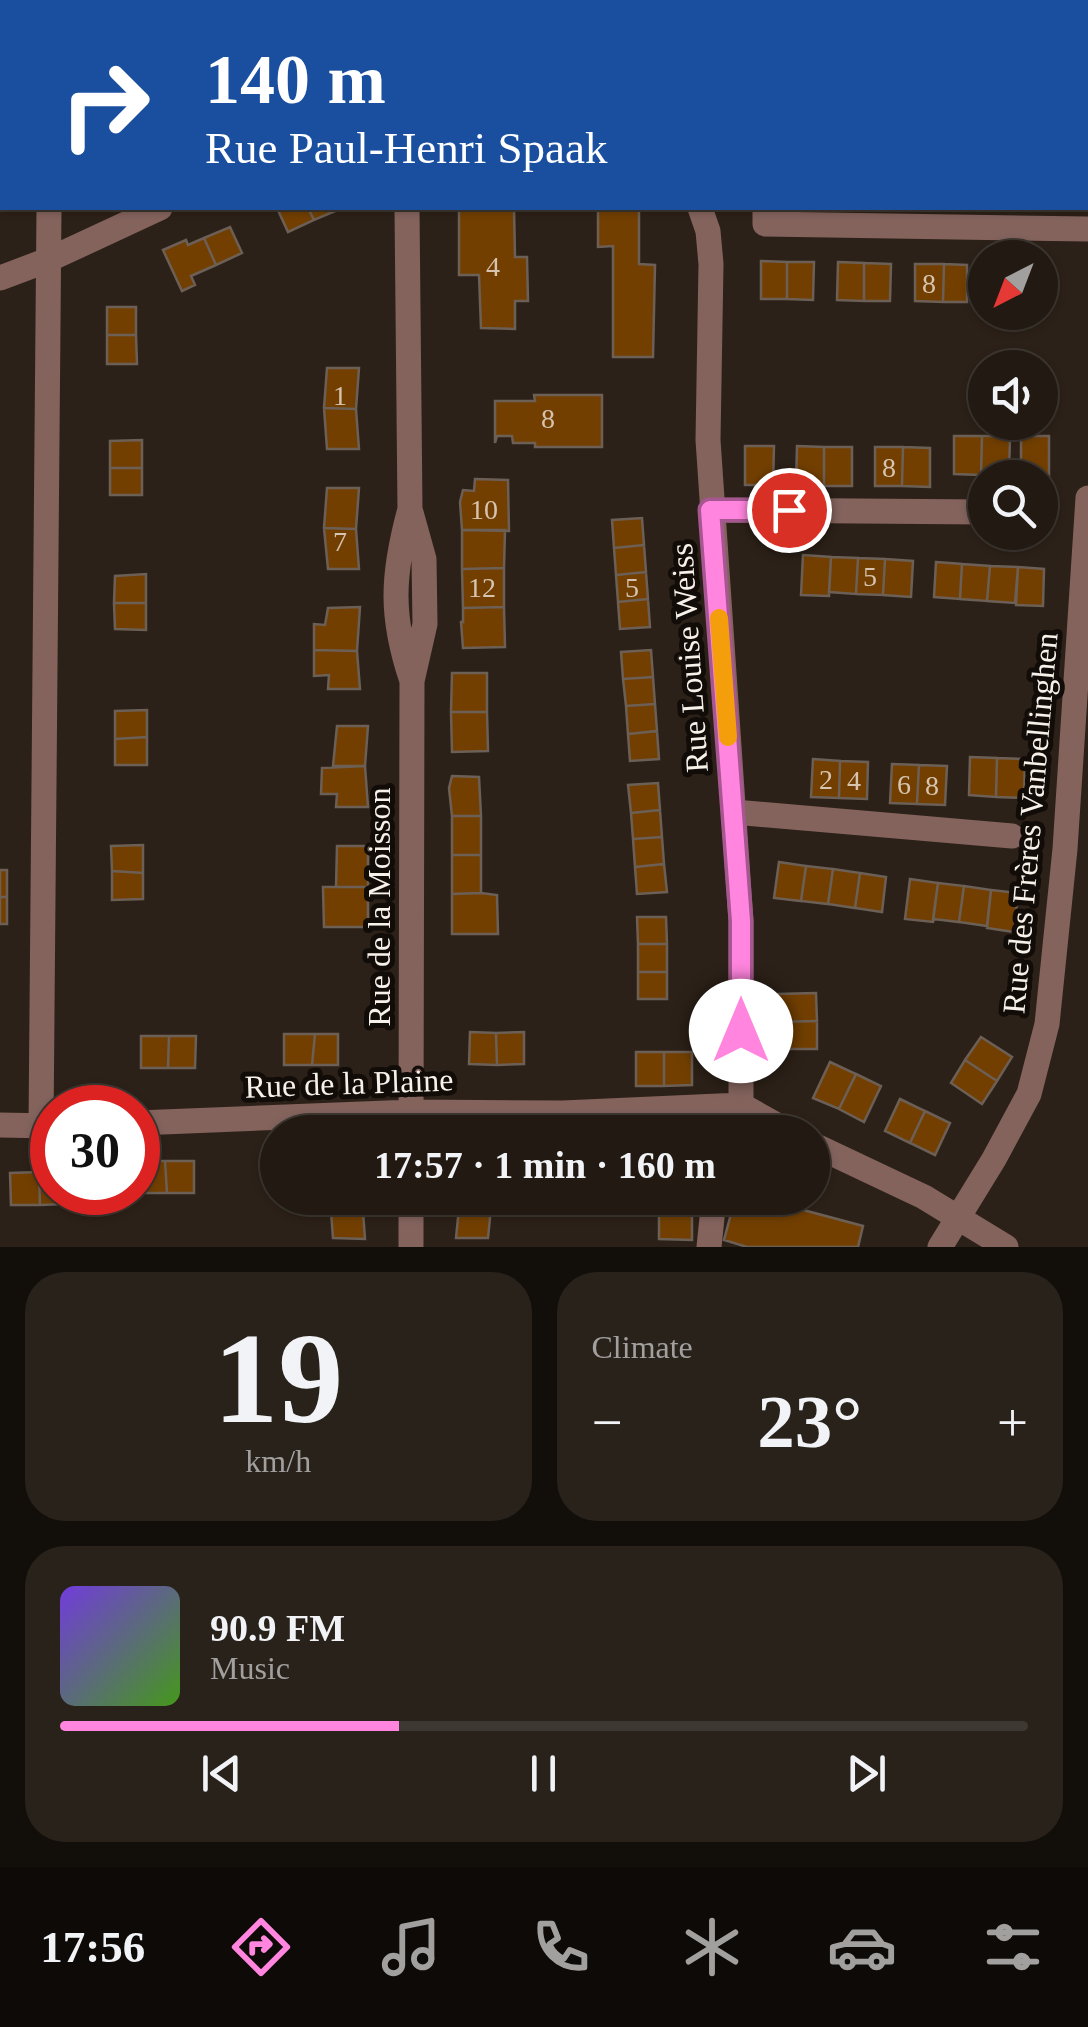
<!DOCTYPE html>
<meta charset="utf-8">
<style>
:root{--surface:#211912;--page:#29221b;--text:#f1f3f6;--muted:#a2a09f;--line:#3e3832;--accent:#ff85de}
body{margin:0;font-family:Georgia,serif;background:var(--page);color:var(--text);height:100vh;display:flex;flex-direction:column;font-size:38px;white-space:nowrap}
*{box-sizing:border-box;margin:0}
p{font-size:32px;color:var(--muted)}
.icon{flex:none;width:55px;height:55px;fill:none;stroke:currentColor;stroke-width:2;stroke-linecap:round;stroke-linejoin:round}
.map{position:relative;height:1247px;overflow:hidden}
.side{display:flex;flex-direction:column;gap:25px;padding:25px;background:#120e0a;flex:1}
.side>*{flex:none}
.top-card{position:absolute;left:0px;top:0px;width:1090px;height:210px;box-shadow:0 2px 8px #0004,0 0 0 2px var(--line);background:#1a4fa0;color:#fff;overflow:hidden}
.needle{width:65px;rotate:222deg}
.controls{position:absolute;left:968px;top:240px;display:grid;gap:20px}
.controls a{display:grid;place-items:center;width:90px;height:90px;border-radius:50%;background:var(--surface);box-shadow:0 2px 8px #0004,0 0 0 2px var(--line);font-size:50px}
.speed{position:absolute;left:30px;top:1085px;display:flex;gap:20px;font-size:50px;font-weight:700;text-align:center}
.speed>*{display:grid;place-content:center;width:130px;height:130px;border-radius:50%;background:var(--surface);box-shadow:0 2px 8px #0004,0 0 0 2px var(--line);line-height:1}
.speed .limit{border:15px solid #d22;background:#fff;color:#111}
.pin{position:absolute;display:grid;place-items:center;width:85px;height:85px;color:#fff;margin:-42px;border:5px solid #fff;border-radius:50%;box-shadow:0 2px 10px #0007}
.me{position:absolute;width:110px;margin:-55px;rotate:0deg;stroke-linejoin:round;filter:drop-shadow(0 0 8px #0008)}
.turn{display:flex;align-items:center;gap:35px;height:210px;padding:0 40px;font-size:45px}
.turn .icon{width:130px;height:130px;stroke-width:2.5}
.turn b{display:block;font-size:70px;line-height:85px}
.big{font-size:75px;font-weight:600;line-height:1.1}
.side .widget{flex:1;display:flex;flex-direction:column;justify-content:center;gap:15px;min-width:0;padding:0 35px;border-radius:40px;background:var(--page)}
.side .dial{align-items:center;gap:0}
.dial b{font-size:130px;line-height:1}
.song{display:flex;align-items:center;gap:30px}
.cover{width:120px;height:120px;border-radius:15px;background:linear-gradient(135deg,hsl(260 70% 55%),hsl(100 70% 35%))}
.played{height:10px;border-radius:5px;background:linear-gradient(90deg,var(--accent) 35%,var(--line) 35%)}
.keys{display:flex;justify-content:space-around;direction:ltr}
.heat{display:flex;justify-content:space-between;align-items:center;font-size:55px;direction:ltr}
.side .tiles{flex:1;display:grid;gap:25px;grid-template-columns:1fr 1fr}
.widget:last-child{grid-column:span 2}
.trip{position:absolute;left:260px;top:1115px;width:570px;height:100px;border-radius:50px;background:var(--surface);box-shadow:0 2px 8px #0004,0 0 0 2px var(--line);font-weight:600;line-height:100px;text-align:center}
.menu{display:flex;height:160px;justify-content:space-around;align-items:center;background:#0d0a07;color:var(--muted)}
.menu .icon{width:70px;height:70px}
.menu .active{color:var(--accent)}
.menu b{font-size:45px;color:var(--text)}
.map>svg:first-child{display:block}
.building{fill:#723f01;stroke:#6c5f55;stroke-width:2.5}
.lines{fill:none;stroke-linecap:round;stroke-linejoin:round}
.street{stroke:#84635d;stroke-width:25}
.route-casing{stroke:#a65690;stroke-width:25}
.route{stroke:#ff85de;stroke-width:18}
.slow{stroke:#f59e0b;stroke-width:18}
.labels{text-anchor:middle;stroke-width:10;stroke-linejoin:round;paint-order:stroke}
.number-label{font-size:28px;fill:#d6c4b0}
.street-label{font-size:32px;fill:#f8f1ea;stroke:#110c08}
</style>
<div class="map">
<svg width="1088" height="1247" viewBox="0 0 1088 1247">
<rect width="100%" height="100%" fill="#2c2118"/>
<path class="building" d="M277,208H308L314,220L288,232Z
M308,208H339L340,209L314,220Z
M459,208H514L515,257H527L528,301H515V329L481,328L479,275H459Z
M598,208H639V264L655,265L653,357H613V246L598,247Z
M230,227L242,253L216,265L204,238Z
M204,238L216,265L191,276L195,285L182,291L163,250L186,240L188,245Z
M761,261L787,262V299H761Z
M787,262H814L813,300L787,299Z
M838,262L864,263V301L837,300Z
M864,263L891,264L890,301H864Z
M915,264H944L943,302L915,301Z
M944,264L967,265V302H943Z
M107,307H136V335H107Z
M107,335H136L137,364H107Z
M327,368H359L356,409L324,408Z
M534,395H602V447H535V443H513L512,436H497L495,443V401H535Z
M324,408L356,409L359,449H327Z
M954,436H982L981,475L954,474Z
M982,436H1010L1009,475H981Z
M1021,436H1049V476H1021Z
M142,440V468H110V441Z
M745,446H774L773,485H745Z
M797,446L824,447V486L796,485Z
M824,447H852V486H824Z
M875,447H903L902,486H875Z
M903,447L930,448V487L902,486Z
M110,468H142V495H110Z
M475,479L508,480L509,531L462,530L460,502L463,490L474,491Z
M327,488H359L356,529L324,528Z
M642,518L644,545L614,548L612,520Z
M324,528L356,529L359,569H328Z
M462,530H505L504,568L462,569Z
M644,545L646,572L616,575L614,548Z
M803,555L831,557L829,596L801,595Z
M831,557L858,558L856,594L829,592Z
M858,558L885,559L883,595L856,594Z
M885,559L913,561L911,597L883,595Z
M936,562L962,564L960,599L934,597Z
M962,564L990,566L987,601L960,599Z
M990,566L1018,567L1015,603L987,601Z
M1018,567L1044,569L1043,606L1016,605Z
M504,568V607L463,608L462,569Z
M646,572L648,599L618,602L616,575Z
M146,574V603H114L115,576Z
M648,599L650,627L620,629L618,602Z
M114,603H146V630L115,629Z
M360,607L357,651L314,650V624L325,625L328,608Z
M504,607L505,647L463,648L461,622H463V608Z
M314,650L357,651L360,689H328L329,675L314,676Z
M651,650L653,677L623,679L621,652Z
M452,673H487V712H451Z
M653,677L655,704L626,706L623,679Z
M655,704L657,731L628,734L626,706Z
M147,710V737L115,739V711Z
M451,712H487L488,751L452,752Z
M337,726H368L365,766H333Z
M657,731L659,759L630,761L628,734Z
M147,737V765H115V739Z
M970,757L997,758L996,797L969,795Z
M997,758L1025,759L1024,798L996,797Z
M813,759L840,761L839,798L811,797Z
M840,761L868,762L867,799L839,798Z
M892,764L919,765L917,804L890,803Z
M919,765L947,766L945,805L917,804Z
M365,766L368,807H336L337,794H321L322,768Z
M452,776L479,777L481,816H452L449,788Z
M658,783L660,810L631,813L628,785Z
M660,810L662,837L633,839L631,813Z
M452,816H481V855H452Z
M662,837L664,864L635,867L633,839Z
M143,845V873L112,871L111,846Z
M337,846H368V887H336Z
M452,855H481V893L452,894Z
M779,862L806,866L801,901L774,898Z
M664,864L667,892L637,894L635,867Z
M806,866L833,869L828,904L801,901Z
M833,869L860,873L855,908L828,904Z
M0,870H7V897H0Z
M112,871L143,873V899L112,900Z
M860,873L886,877L882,912L855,908Z
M910,879L938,883L933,922L905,919Z
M938,883L964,886L959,922L933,919Z
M964,886L991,890L987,926L959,922Z
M323,887H368V927H324Z
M991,890L1018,893L1014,932L987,928Z
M481,893L497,895L498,934H452V894Z
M0,897H7V924H0Z
M637,917H666L667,944H638Z
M638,944H667V972H638Z
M638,972H667V999H638Z
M816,993L817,1021L777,1022V994Z
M817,1021V1049H777V1022Z
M470,1032L496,1033L497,1065L469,1064Z
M524,1032V1064L497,1065L496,1033Z
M284,1034H315L312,1065H284Z
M315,1034H338V1065H312Z
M141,1036H169L168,1068H141Z
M169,1036H196L195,1068H168Z
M981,1037L1012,1057L997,1081L965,1060Z
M636,1052H664V1086H636Z
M664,1052H692V1085L664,1086Z
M965,1060L997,1081L982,1104L951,1083Z
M830,1062L856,1074L839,1109L813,1098Z
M856,1074L881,1086L864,1122L839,1109Z
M900,1099L925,1111L910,1143L885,1131Z
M925,1111L950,1123L935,1155L910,1143Z
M138,1161H165L167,1193H139Z
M165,1161H194V1193H167Z
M39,1172L40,1205H11L10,1173Z
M39,1172L52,1173V1192H66V1204L40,1205Z
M330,1198H362L365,1239L333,1238Z
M460,1198H492L488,1238H456Z
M659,1198H692V1212H659Z
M735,1199L763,1207L766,1200L863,1226L858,1247H747L724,1240Z
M659,1212H692V1240L659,1239Z"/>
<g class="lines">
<path class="street" d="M763,0V2
M53,2V0
M576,2L577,0
M407,208L410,509L424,559L425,624L412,681C390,616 392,575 410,509
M700,208L708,231L711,264L708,440L741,921V1105
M765,208V224L1088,229
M0,278L48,260L160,208
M711,510L985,512
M734,812L1012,836
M138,1123L412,1112L563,1113L741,1105L789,1132
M0,1125L52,1126
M41,1127L49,208
M411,1132L412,681
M812,1144L924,1197L1006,1247
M411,1247V1198
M709,1247L714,1198
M940,1247L994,1159L1029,1094L1047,1024L1065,849L1088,498"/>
</g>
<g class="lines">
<defs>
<path id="route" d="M741,1031V921L710,510H789"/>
</defs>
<use href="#route" class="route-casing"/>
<use href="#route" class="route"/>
<path class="slow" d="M719,618L728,737"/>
</g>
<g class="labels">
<g class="number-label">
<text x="493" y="276">4</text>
<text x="929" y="293">8</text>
<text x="340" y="405">1</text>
<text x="548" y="428">8</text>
<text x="889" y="477">8</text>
<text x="484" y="519">10</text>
<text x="340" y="551">7</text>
<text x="870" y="586">5</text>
<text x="482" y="597">12</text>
<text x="632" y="597">5</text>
<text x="826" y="789">2</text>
<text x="854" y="790">4</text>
<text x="904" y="794">6</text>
<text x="932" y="795">8</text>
</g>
<g class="street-label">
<text transform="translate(689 658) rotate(-94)" y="11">Rue Louise Weiss</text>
<text transform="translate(1030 823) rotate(-85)" y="11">Rue des Frères Vanbellinghen</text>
<text transform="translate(379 907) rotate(-90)" y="11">Rue de la Moisson</text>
<text transform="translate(349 1083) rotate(-2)" y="11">Rue de la Plaine</text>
</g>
</g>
</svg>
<div class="controls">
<a><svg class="needle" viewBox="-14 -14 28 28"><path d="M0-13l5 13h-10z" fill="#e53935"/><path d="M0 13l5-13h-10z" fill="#a2a09f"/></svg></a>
<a><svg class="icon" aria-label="sound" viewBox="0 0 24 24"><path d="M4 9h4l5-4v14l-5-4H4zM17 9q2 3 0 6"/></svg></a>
<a><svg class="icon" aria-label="search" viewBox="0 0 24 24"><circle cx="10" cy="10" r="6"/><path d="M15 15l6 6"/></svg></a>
</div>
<div class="speed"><div class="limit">30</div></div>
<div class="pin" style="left:789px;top:510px;background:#d93025"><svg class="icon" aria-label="arrive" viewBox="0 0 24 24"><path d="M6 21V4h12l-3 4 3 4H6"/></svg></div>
<svg class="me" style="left:741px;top:1031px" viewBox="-20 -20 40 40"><circle r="19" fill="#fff"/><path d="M0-13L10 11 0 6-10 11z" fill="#ff85de"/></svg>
<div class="trip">17:57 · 1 min · 160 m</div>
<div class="top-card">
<div class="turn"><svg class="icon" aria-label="right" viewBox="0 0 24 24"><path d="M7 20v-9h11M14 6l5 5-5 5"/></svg><div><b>140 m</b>Rue Paul-Henri Spaak</div></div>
</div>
</div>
<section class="side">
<div class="tiles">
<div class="widget dial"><b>19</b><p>km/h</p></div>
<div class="widget"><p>Climate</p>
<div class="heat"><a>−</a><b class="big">23°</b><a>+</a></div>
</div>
<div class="widget">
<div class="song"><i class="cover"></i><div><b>90.9 FM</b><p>Music</p></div></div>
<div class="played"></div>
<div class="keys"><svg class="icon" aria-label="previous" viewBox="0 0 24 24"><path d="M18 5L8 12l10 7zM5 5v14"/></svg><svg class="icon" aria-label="pause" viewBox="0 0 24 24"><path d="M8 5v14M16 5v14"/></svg><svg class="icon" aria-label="next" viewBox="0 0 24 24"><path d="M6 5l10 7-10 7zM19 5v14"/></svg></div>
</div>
</div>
</section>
<nav class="menu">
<b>17:56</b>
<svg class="icon active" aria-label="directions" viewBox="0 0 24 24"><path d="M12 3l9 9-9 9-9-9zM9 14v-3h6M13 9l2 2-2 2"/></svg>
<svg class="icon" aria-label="music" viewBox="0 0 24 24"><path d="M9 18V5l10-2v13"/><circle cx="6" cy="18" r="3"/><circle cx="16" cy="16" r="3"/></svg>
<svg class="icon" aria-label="phone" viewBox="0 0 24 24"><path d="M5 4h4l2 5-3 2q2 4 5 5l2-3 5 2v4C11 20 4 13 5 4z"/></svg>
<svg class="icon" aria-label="climate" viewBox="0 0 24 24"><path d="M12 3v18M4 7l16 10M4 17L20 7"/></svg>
<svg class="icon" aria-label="car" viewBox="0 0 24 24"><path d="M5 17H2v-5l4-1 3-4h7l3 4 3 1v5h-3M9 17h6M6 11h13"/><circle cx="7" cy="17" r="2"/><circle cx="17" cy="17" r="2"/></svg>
<svg class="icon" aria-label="filters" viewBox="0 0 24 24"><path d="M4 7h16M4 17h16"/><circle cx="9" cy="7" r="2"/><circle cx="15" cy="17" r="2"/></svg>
</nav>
